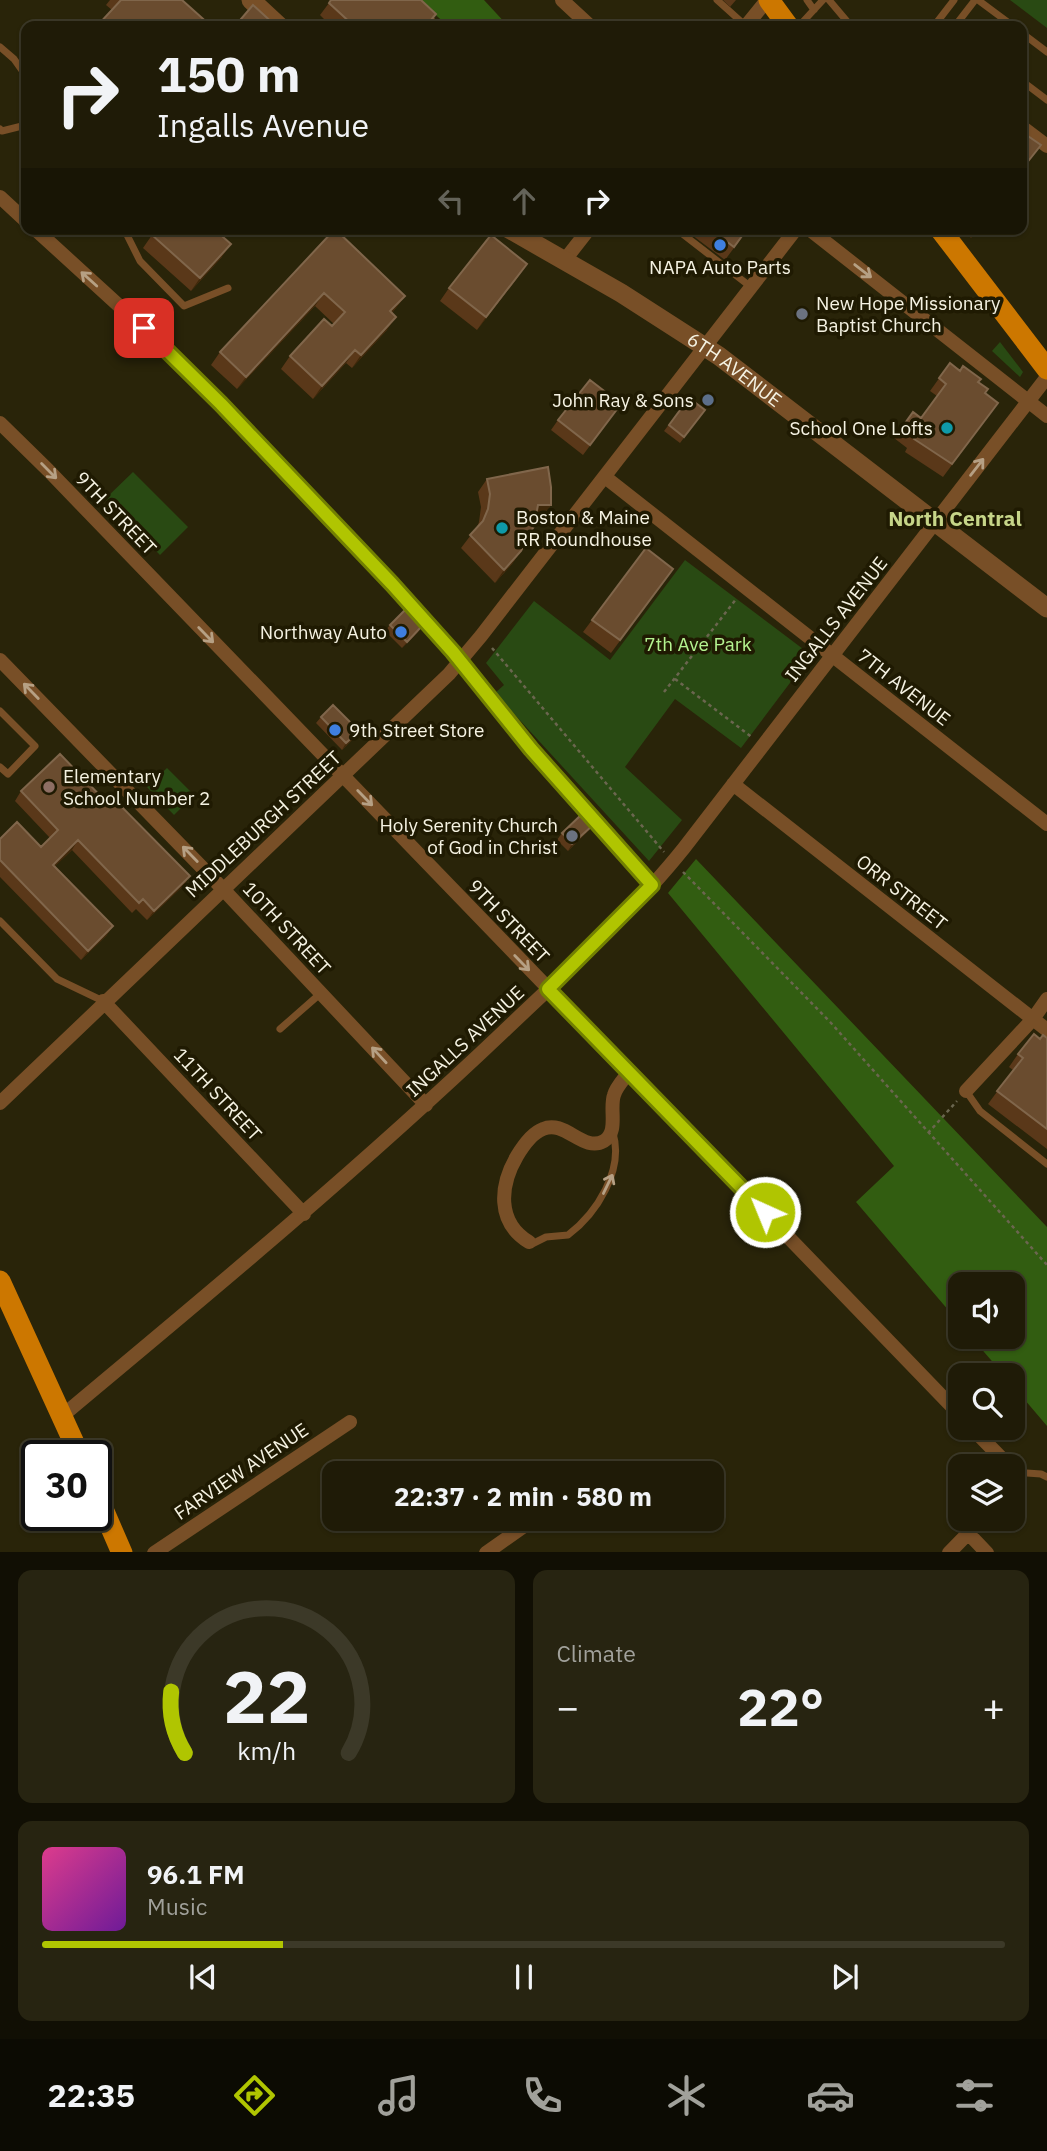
<!DOCTYPE html>
<meta charset="utf-8">
<style>
:root{--surface:#1f1b07;--page:#272411;--text:#f1f3f6;--muted:#a1a19b;--line:#3c3928;--accent:#b0c501}
body{margin:0;font-family:"IBM Plex Sans",sans-serif;background:var(--page);color:var(--text);height:100vh;display:flex;flex-direction:column;font-size:26px;white-space:nowrap}
*{box-sizing:border-box;margin:0}
p{font-size:23px;color:var(--muted)}
.icon{flex:none;width:38px;height:38px;fill:none;stroke:currentColor;stroke-width:2;stroke-linecap:round;stroke-linejoin:round}
.map{position:relative;height:1552px;overflow:hidden}
.sheet{display:flex;flex-direction:column;gap:18px;padding:18px;background:#110f04;flex:1}
.sheet>*{flex:none}
.hud{position:absolute;left:21px;top:21px;width:1006px;height:214px;border-radius:14px;box-shadow:0 2px 5px #0004,0 0 0 2px var(--line);background:#1f1b07;color:var(--text);overflow:hidden}
.fabs{position:absolute;left:948px;top:1272px;display:grid;gap:14px}
.fabs a{display:grid;place-items:center;width:77px;height:77px;border-radius:14px;background:var(--surface);box-shadow:0 2px 5px #0004,0 0 0 2px var(--line);font-size:35px}
.speed{position:absolute;left:21px;top:1440px;display:flex;gap:14px;font-size:35px;font-weight:700;text-align:center}
.speed>*{display:grid;place-content:center;width:91px;height:91px;border-radius:50%;background:var(--surface);box-shadow:0 2px 5px #0004,0 0 0 2px var(--line);line-height:1}
.speed .limit{border:4px solid #111;border-radius:10px;background:#fff;color:#111}
.pin{position:absolute;display:grid;place-items:center;width:60px;height:60px;color:#fff;margin:-30px;border-radius:14px;box-shadow:0 4px 10px #0006}
.me{position:absolute;width:77px;margin:-38px;rotate:316deg;stroke-linejoin:round;filter:drop-shadow(0 0 5px #0008)}
.turn{display:flex;align-items:center;gap:24px;height:147px;padding:0 21px;font-size:32px}
.turn .icon{width:91px;height:91px;stroke-width:2.5}
.turn b{display:block;font-size:49px;line-height:60px}
.lanes{display:flex;align-items:center;height:66px;padding:0 21px;background:#0003;justify-content:center;gap:35px;direction:ltr}
.lanes .off{opacity:.35}
.big{font-size:52px;font-weight:800;line-height:1.1}
.sheet .card{flex:1;display:flex;flex-direction:column;justify-content:center;gap:10px;min-width:0;padding:0 24px;border-radius:14px;background:var(--page)}
.sheet .dial{align-items:center;gap:0}
.dial svg{height:182px;overflow:visible;fill:none;stroke:var(--line);stroke-width:7;stroke-linecap:round;text-anchor:middle}
.dial text{fill:var(--text);stroke:none}
.song{display:flex;align-items:center;gap:21px}
.cover{width:84px;height:84px;border-radius:10px;background:linear-gradient(135deg,hsl(330 70% 55%),hsl(280 70% 35%))}
.played{height:7px;border-radius:4px;background:linear-gradient(90deg,var(--accent) 25%,var(--line) 25%)}
.keys{display:flex;justify-content:space-around;direction:ltr}
.heat{display:flex;justify-content:space-between;align-items:center;font-size:38px;direction:ltr}
.sheet .tiles{flex:1;display:grid;gap:18px;grid-template-columns:1fr 1fr}
.card:last-child{grid-column:span 2}
.trip{position:absolute;left:322px;top:1461px;width:402px;height:70px;border-radius:14px;background:var(--surface);box-shadow:0 2px 5px #0004,0 0 0 2px var(--line);font-weight:800;line-height:70px;text-align:center}
.tabs{display:flex;height:112px;justify-content:space-around;align-items:center;background:#0c0b03;color:var(--muted)}
.tabs .icon{width:49px;height:49px}
.tabs .on{color:var(--accent)}
.tabs b{font-size:32px;color:var(--text)}
.map>svg:first-child{display:block}
.green{fill:#294a13}
.forest{fill:#325d11}
.lines{fill:none;stroke-linecap:round;stroke-linejoin:round}
.path{stroke:#6b664f;stroke-width:2.5;stroke-dasharray:3.5 3.5;stroke-linecap:butt}
.service{stroke:#784f27;stroke-width:7}
.minor{stroke:#784f27;stroke-width:14}
.tertiary{stroke:#784f27;stroke-width:19}
.primary{stroke:#c70;stroke-width:21}
.wall{fill:#5a3819}
.shaded-wall{fill:#3f280a}
.building{fill:#6a4c2f;stroke:#80664b;stroke-width:2}
.oneway{stroke:#b6a084}
.route-casing{stroke:#728001;stroke-width:18}
.route{stroke:#b0c501;stroke-width:12}
.shop-dot{fill:#3f7fe0;stroke:#1f1a02;stroke-width:2.5}
.worship-dot{fill:#6b7280;stroke:#1f1a02;stroke-width:2.5}
.service-dot{fill:#5c6f8a;stroke:#1f1a02;stroke-width:2.5}
.culture-dot{fill:#0f9aa8;stroke:#1f1a02;stroke-width:2.5}
.education-dot{fill:#8d6e63;stroke:#1f1a02;stroke-width:2.5}
.labels{text-anchor:middle;stroke-width:7;stroke-linejoin:round;paint-order:stroke}
.poi-label{font-size:19px;fill:#f5f2e2;stroke:#1f1a02;text-anchor:start}
.street-label{font-size:19px;fill:#f5f2e2;stroke:#1f1a02}
.park-label{font-size:19px;fill:#b4f390;stroke:#1f1a02}
.neighbourhood-label{font-size:21px;font-weight:bold;fill:#c6d588;stroke:#1f1a02}
</style>
<div class="map">
<svg width="1047" height="1553" viewBox="0 0 1047 1553">
<rect width="100%" height="100%" fill="#292409"/>
<path class="green" d="M1010,0H1047V28Z
M1000,342L1023,372L1020,377L992,351Z
M133,472L188,527L160,555L105,499Z
M685,560L811,655L741,748L675,699L625,767L682,820L649,861L495,693L504,685L486,663L534,601L610,660Z
M167,768L194,795L174,815L147,787Z"/>
<path class="forest" d="M419,0H484L508,26H448Z
M696,859L1047,1227V1426L1013,1386V1376L1004,1375L971,1337H1013V1284H961V1325L856,1202L894,1166L668,893Z"/>
<g class="lines">
<path class="path" d="M492,648L664,852
M675,679L753,738
M664,692L737,598
M683,872L831,1023L1047,1265
M928,1133L957,1101"/>
<path class="service" d="M717,0L746,26
M807,0L814,10
M829,0L851,26
M978,0L1013,26
M425,15L438,26
M799,26L823,0
M934,26L954,0
M955,26L975,0
M1022,33L1047,52
M0,47L14,59L26,76
M1022,81L1047,100
M0,129L2,131L26,125
M124,229L140,261L184,306L228,288
M680,232L751,287
M0,711L35,746L8,774L0,767
M0,921L57,979L103,1001
M280,1029L321,993
M966,1091L980,1111L1047,1164
M529,1242L532,1244L546,1237L568,1235C597,1213 624,1170 613,1133
M1014,1472L1041,1474L1047,1477"/>
<path class="minor" d="M562,0L590,26
M746,26L767,0
M1022,127L1047,146
M0,197L26,221
M35,229L162,345L221,404L392,584L453,652L531,749L652,885
M809,229L1047,416
M564,261L589,229
M0,423L48,470L961,1416
M605,477L1047,824
M0,660L222,888L426,1105
M733,784L1047,1030
M103,1001L304,1214
M966,1091L1033,1019L1047,999
M0,1103L449,674L481,636L796,229
M529,1242C496,1222 500,1185 517,1156C523,1146 532,1133 543,1129C565,1119 583,1153 604,1141C619,1132 609,1109 614,1095C616,1087 624,1079 629,1072
M62,1416C212,1291 361,1167 502,1033C563,975 632,913 684,848L1047,377
M972,1428L1009,1466
M1013,1471L1017,1481L1013,1487
M968,1533L987,1553
M154,1553L350,1422
M486,1553L534,1519
M949,1553L982,1519"/>
<g class="tertiary">
<path d="M251,0L279,26"/>
<path id="s1" d="M509,229L621,293L719,356L1047,608"/>
</g>
<path class="primary" d="M769,0L788,26
M940,229L1047,369
M0,1281L80,1456
M96,1493L122,1553"/>
</g>
<path class="wall" d="M110,0H182L211,26H97L112,10L106,5Z
M723,0H736L730,7Z
M329,3L428,26H331L320,15Z
M243,229H254L249,234Z
M335,229L405,296L392,313L387,330L352,368L346,363L313,399L281,369L290,356L334,324L315,306L237,389L211,365L220,352Z
M684,229H748L725,260Z
M964,229H978L971,238Z
M152,235L222,257L191,291L143,248Z
M518,277L477,330L440,301L449,288Z
M950,363L979,382L985,393L998,403L943,477L905,452L907,448L894,438L913,412L921,418L937,396L930,391Z
M689,398L705,410L680,443L664,431Z
M621,404L583,455L551,430L558,420Z
M487,479L551,505L542,517L536,518L521,551L512,564L495,583L461,548L477,527L479,522L481,507L478,492Z
M673,569L611,653L583,632L592,620Z
M390,625L422,626L417,633L402,648L385,631Z
M321,717L354,738L342,750L316,723Z
M21,791L111,807L190,876L183,886L147,920L136,909L132,913L72,850L55,866L113,926L106,936L81,960L0,877V839L41,847L50,838L15,801Z
M592,826L587,832L568,851L557,840L562,833Z
M1047,1038V1149L988,1104L1013,1070L1009,1067L1018,1054L1040,1039Z"/>
<path class="shaded-wall" d="M231,244L222,257L191,291L200,278Z
M527,264L518,277L477,330L486,317Z
M324,293L315,306L237,389L246,377Z
M405,296L396,308L382,324L390,311Z
M396,317L387,330L352,368L361,355Z
M355,350L346,363L313,399L322,386Z
M538,505H551L542,517L529,518Z
M521,551L512,564L495,583L504,570Z
M422,626L417,633L402,648L407,642Z
M359,731L354,738L342,750L346,743Z
M592,826L587,832L568,851L572,844Z
M78,840L72,850L47,874L53,865Z
M190,876L183,886L147,920L154,911Z
M113,926L106,936L81,960L88,951Z"/>
<path class="building" d="M121,0H182L211,26H185L183,24L181,26H97Z
M331,0H421L436,14L426,26H354L329,3Z
M253,5L276,26H235Z
M1022,132L1041,145L1022,169Z
M157,229H214L231,244L200,278L152,235Z
M335,229L405,296L390,311L396,317L361,355L355,350L322,386L290,356L324,319L332,326L345,312L324,293L246,377L220,352Z
M710,229H747L734,247Z
M491,235L527,264L486,317L449,288Z
M950,363L960,371L963,366L981,379L978,382L988,389L985,393L998,403L952,464L914,439L916,435L903,426L913,412L921,418L946,384L939,378Z
M590,380L621,404L590,445L558,420Z
M689,398L705,410L684,437L669,425Z
M548,467L551,487V505H538L534,526L521,551L504,570L470,535L483,521L488,509L490,494L487,479Z
M646,548L673,569L620,640L592,620Z
M405,610L422,626L407,642L390,625Z
M333,705L359,731L346,743L321,717Z
M60,754L111,807L117,802L190,876L154,911L143,899L139,903L78,840L53,865L113,926L88,951L0,860V839L17,822L41,847L58,830L21,791Z
M581,815L592,826L572,844L562,833Z
M1034,1034L1040,1039L1043,1035L1047,1038V1129L997,1091L1023,1058L1018,1054Z"/>
<defs><path id="oneway-shaft" d="M-6 0H5M1.5-3L5.5 0L1.5 3" fill="none" stroke-width="1.6" stroke-linecap="round" stroke-linejoin="round" transform="scale(1.75)"/></defs>
<g class="oneway">
<use href="#oneway-shaft" transform="translate(863 271) rotate(38)"/>
<use href="#oneway-shaft" transform="translate(89 279) rotate(-138)"/>
<use href="#oneway-shaft" transform="translate(977 467) rotate(-52)"/>
<use href="#oneway-shaft" transform="translate(49 471) rotate(45)"/>
<use href="#oneway-shaft" transform="translate(206 635) rotate(46)"/>
<use href="#oneway-shaft" transform="translate(31 691) rotate(-134)"/>
<use href="#oneway-shaft" transform="translate(365 798) rotate(46)"/>
<use href="#oneway-shaft" transform="translate(190 854) rotate(-134)"/>
<use href="#oneway-shaft" transform="translate(522 963) rotate(46)"/>
<use href="#oneway-shaft" transform="translate(379 1055) rotate(-133)"/>
<use href="#oneway-shaft" transform="translate(608 1184) rotate(-64)"/>
</g>
<g class="lines">
<defs>
<path id="route" d="M144,328L221,404L392,584L453,652L531,749L652,885L548,989L765,1212"/>
</defs>
<use href="#route" class="route-casing"/>
<use href="#route" class="route"/>
</g>
<g class="shop-dot">
<circle cx="720" cy="245" r="7"/>
<circle cx="401" cy="632" r="7"/>
<circle cx="335" cy="730" r="7"/>
</g>
<g class="worship-dot">
<circle cx="802" cy="314" r="7"/>
<circle cx="572" cy="836" r="7"/>
</g>
<circle class="service-dot" cx="708" cy="400" r="7"/>
<g class="culture-dot">
<circle cx="947" cy="428" r="7"/>
<circle cx="502" cy="528" r="7"/>
</g>
<circle class="education-dot" cx="49" cy="787" r="7"/>
<g class="labels">
<g class="poi-label">
<text x="720" y="274" text-anchor="middle">NAPA Auto Parts</text>
<text x="816" y="310">New Hope Missionary<tspan x="816" dy="22">Baptist Church</tspan></text>
<text x="694" y="407" text-anchor="end">John Ray &amp; Sons</text>
<text x="933" y="435" text-anchor="end">School One Lofts</text>
<text x="516" y="524">Boston &amp; Maine<tspan x="516" dy="22">RR Roundhouse</tspan></text>
<text x="387" y="639" text-anchor="end">Northway Auto</text>
<text x="349" y="737">9th Street Store</text>
<text x="63" y="783">Elementary<tspan x="63" dy="22">School Number 2</tspan></text>
<text x="558" y="832" text-anchor="end">Holy Serenity Church<tspan x="558" dy="22">of God in Christ</tspan></text>
</g>
<g class="street-label">
<text dy="7" stroke="none"><textPath href="#s1" startOffset="266">6TH AVENUE</textPath></text>
<text transform="translate(116 513) rotate(46)" y="7">9TH STREET</text>
<text transform="translate(836 619) rotate(-52)" y="7">INGALLS AVENUE</text>
<text transform="translate(904 687) rotate(38)" y="7">7TH AVENUE</text>
<text transform="translate(263 824) rotate(-43)" y="7">MIDDLEBURGH STREET</text>
<text transform="translate(902 892) rotate(38)" y="7">ORR STREET</text>
<text transform="translate(509 921) rotate(46)" y="7">9TH STREET</text>
<text transform="translate(287 928) rotate(47)" y="7">10TH STREET</text>
<text transform="translate(465 1041) rotate(-43)" y="7">INGALLS AVENUE</text>
<text transform="translate(218 1094) rotate(47)" y="7">11TH STREET</text>
<text transform="translate(241 1471) rotate(-34)" y="7">FARVIEW AVENUE</text>
</g>
<g class="park-label">
<text x="698" y="651">7th Ave Park</text>
</g>
<g class="neighbourhood-label">
<text x="955" y="526">North Central</text>
</g>
</g>
</svg>
<div class="fabs">
<a><svg class="icon" aria-label="sound" viewBox="0 0 24 24"><path d="M4 9h4l5-4v14l-5-4H4zM17 9q2 3 0 6"/></svg></a>
<a><svg class="icon" aria-label="search" viewBox="0 0 24 24"><circle cx="10" cy="10" r="6"/><path d="M15 15l6 6"/></svg></a>
<a><svg class="icon" aria-label="layers" viewBox="0 0 24 24"><path d="M12 4l9 5-9 5-9-5zM3 14l9 5 9-5"/></svg></a>
</div>
<div class="speed"><div class="limit">30</div></div>
<div class="pin" style="left:144px;top:328px;background:#d93025"><svg class="icon" aria-label="arrive" viewBox="0 0 24 24"><path d="M6 21V4h12l-3 4 3 4H6"/></svg></div>
<svg class="me" style="left:765px;top:1212px" viewBox="-20 -20 40 40"><circle r="17" fill="#b0c501" stroke="#fff" stroke-width="3"/><path d="M0-11L8 9 0 5-8 9z" fill="#fff"/></svg>
<div class="trip">22:37 · 2 min · 580 m</div>
<div class="hud">
<div class="turn"><svg class="icon" aria-label="right" viewBox="0 0 24 24"><path d="M7 20v-9h11M14 6l5 5-5 5"/></svg><div><b>150 m</b>Ingalls Avenue</div></div>
<div class="lanes"><svg class="icon off" aria-label="left" viewBox="0 0 24 24"><path d="M17 20v-9H6M10 6l-5 5 5 5"/></svg><svg class="icon off" aria-label="ahead" viewBox="0 0 24 24"><path d="M12 20V5M6 11l6-6 6 6"/></svg><svg class="icon" aria-label="right" viewBox="0 0 24 24"><path d="M7 20v-9h11M14 6l5 5-5 5"/></svg></div>
</div>
</div>
<section class="sheet">
<div class="tiles">
<div class="card dial"><svg viewBox="0 0 100 80">
<path d="M14 69A42 42 0 1 1 86 69"/>
<path d="M14 69A42 42 0 0 1 8 42" stroke="#b0c501"/>
<text x="50" y="56" font-size="32" font-weight="700">22</text>
<text x="50" y="72" font-size="11">km/h</text>
</svg></div>
<div class="card"><p>Climate</p>
<div class="heat"><a>−</a><b class="big">22°</b><a>+</a></div>
</div>
<div class="card">
<div class="song"><i class="cover"></i><div><b>96.1 FM</b><p>Music</p></div></div>
<div class="played"></div>
<div class="keys"><svg class="icon" aria-label="previous" viewBox="0 0 24 24"><path d="M18 5L8 12l10 7zM5 5v14"/></svg><svg class="icon" aria-label="pause" viewBox="0 0 24 24"><path d="M8 5v14M16 5v14"/></svg><svg class="icon" aria-label="next" viewBox="0 0 24 24"><path d="M6 5l10 7-10 7zM19 5v14"/></svg></div>
</div>
</div>
</section>
<nav class="tabs">
<b>22:35</b>
<svg class="icon on" aria-label="directions" viewBox="0 0 24 24"><path d="M12 3l9 9-9 9-9-9zM9 14v-3h6M13 9l2 2-2 2"/></svg>
<svg class="icon" aria-label="music" viewBox="0 0 24 24"><path d="M9 18V5l10-2v13"/><circle cx="6" cy="18" r="3"/><circle cx="16" cy="16" r="3"/></svg>
<svg class="icon" aria-label="phone" viewBox="0 0 24 24"><path d="M5 4h4l2 5-3 2q2 4 5 5l2-3 5 2v4C11 20 4 13 5 4z"/></svg>
<svg class="icon" aria-label="climate" viewBox="0 0 24 24"><path d="M12 3v18M4 7l16 10M4 17L20 7"/></svg>
<svg class="icon" aria-label="car" viewBox="0 0 24 24"><path d="M5 17H2v-5l4-1 3-4h7l3 4 3 1v5h-3M9 17h6M6 11h13"/><circle cx="7" cy="17" r="2"/><circle cx="17" cy="17" r="2"/></svg>
<svg class="icon" aria-label="filters" viewBox="0 0 24 24"><path d="M4 7h16M4 17h16"/><circle cx="9" cy="7" r="2"/><circle cx="15" cy="17" r="2"/></svg>
</nav>
